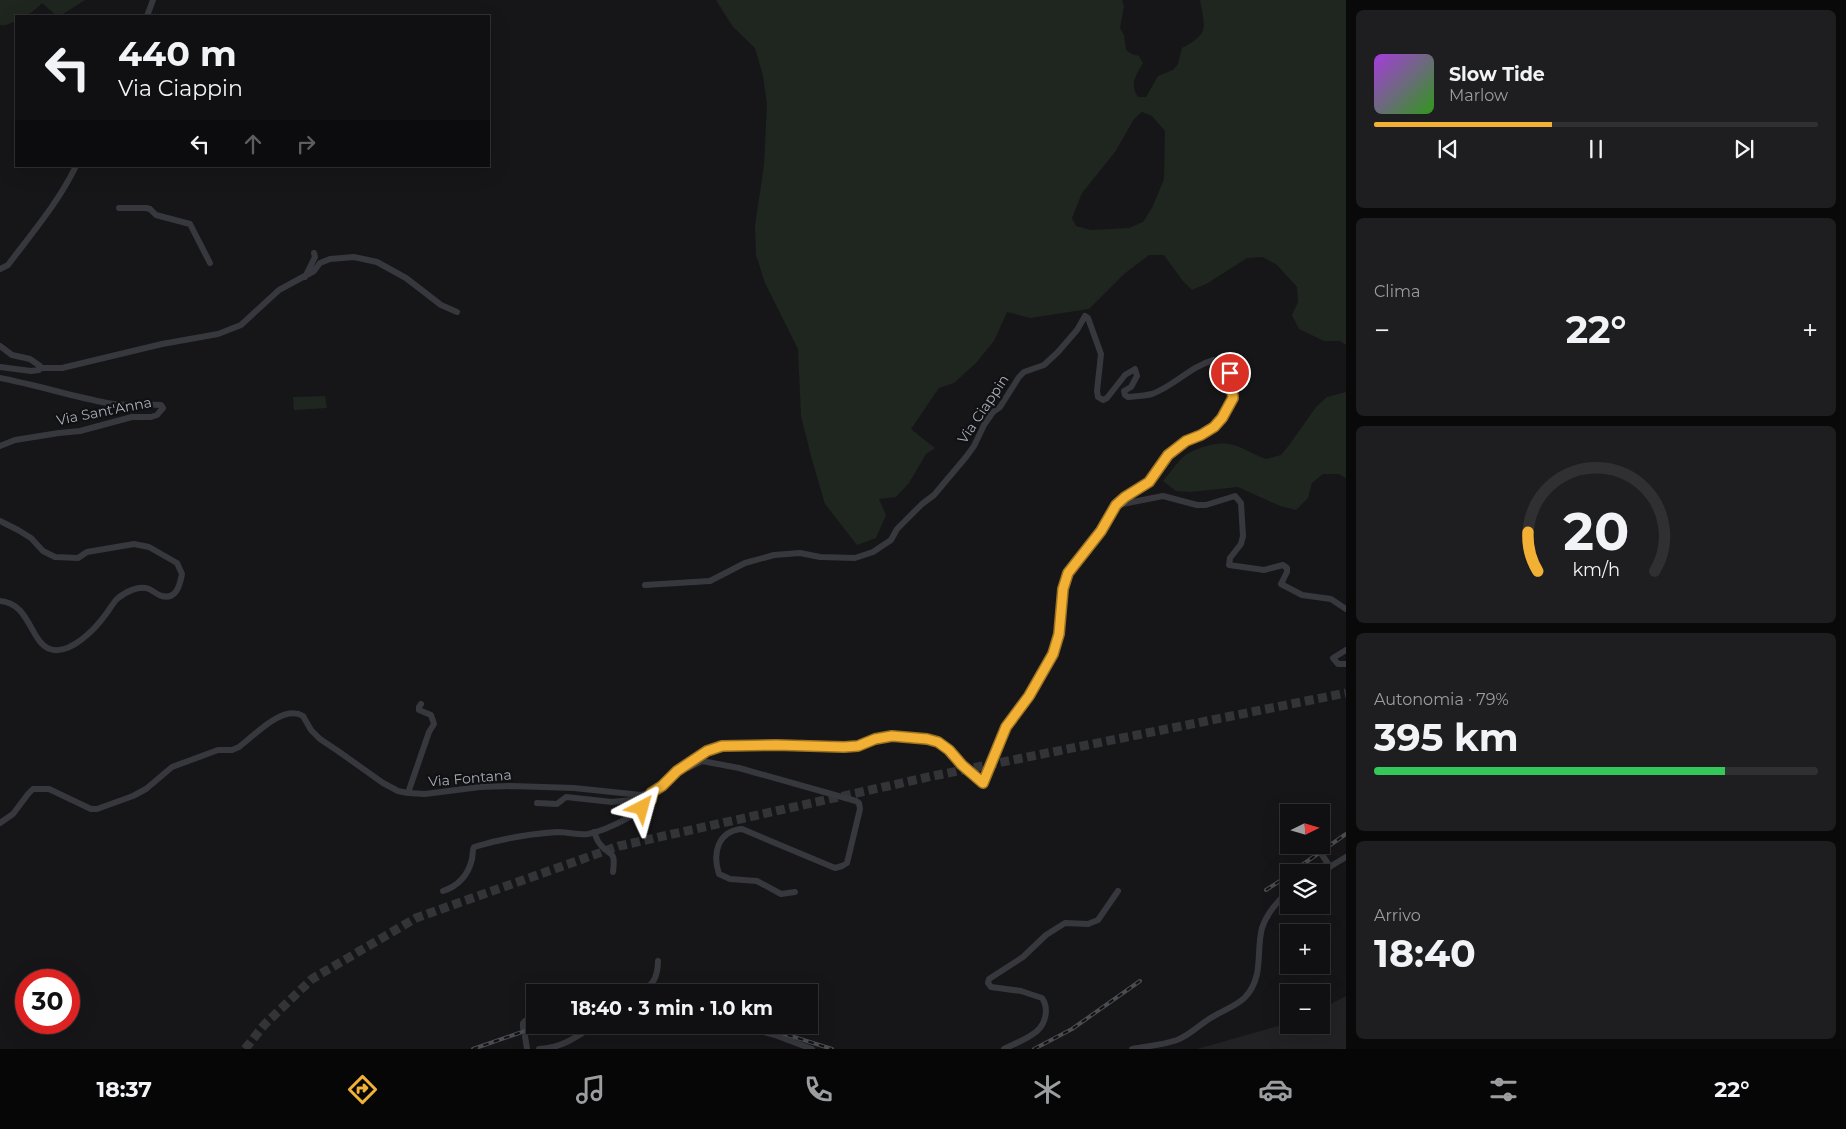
<!DOCTYPE html>
<html lang="it">
<meta charset="utf-8">
<style>
:root{--surface:#101012;--page:#1e1e20;--text:#f1f3f6;--muted:#9c9d9f;--line:#303032;--accent:#f2b134}
body{margin:0;font-family:Montserrat,sans-serif;background:var(--page);color:var(--text);height:100vh;display:flex;flex-direction:column;font-size:19px;white-space:nowrap}
*{box-sizing:border-box;margin:0}
p{font-size:16px;color:var(--muted)}
.icon{flex:none;width:28px;height:28px;fill:none;stroke:currentColor;stroke-width:2;stroke-linecap:round;stroke-linejoin:round}
.map{position:relative;flex:1;overflow:hidden}
.sheet{display:flex;flex-direction:column;gap:10px;padding:10px;background:#09090a;width:500px}
.sheet>*{flex:none}
.top-card{position:absolute;left:15px;top:15px;width:475px;height:152px;border-radius:0px;box-shadow:0 5px 20px #0002,0 0 0 1px var(--line);background:#101012;color:var(--text);overflow:hidden}
.needle{width:32px;rotate:85deg}
.buttons{position:absolute;left:1280px;top:804px;display:grid;gap:10px}
.buttons a{display:grid;place-items:center;width:50px;height:50px;border-radius:0px;background:var(--surface);box-shadow:0 5px 20px #0002,0 0 0 1px var(--line);font-size:25px}
.speed{position:absolute;left:15px;top:969px;display:flex;gap:10px;font-size:25px;font-weight:700;text-align:center}
.speed>*{display:grid;place-content:center;width:65px;height:65px;border-radius:50%;background:var(--surface);box-shadow:0 5px 20px #0002,0 0 0 1px var(--line);line-height:1}
.speed .limit{border:8px solid #d22;background:#fff;color:#111}
.pin{position:absolute;display:grid;place-items:center;width:42px;height:42px;color:#fff;margin:-21px;border:2px solid #fff;border-radius:50%;box-shadow:0 1px 5px #0007}
.me{position:absolute;width:55px;margin:-28px;rotate:39deg;stroke-linejoin:round;filter:drop-shadow(0 0 4px #0008)}
.turn{display:flex;align-items:center;gap:18px;height:105px;padding:0 20px;font-size:22px}
.turn .icon{width:65px;height:65px;stroke-width:2.5}
.turn b{display:block;font-size:35px;line-height:42px}
.lanes{display:flex;align-items:center;height:48px;padding:0 20px;background:#0003;justify-content:center;gap:25px;direction:ltr}
.lanes .off{opacity:.35}
.big{font-size:38px;font-weight:700;line-height:1.1}
.sheet .tile{flex:1;display:flex;flex-direction:column;justify-content:center;gap:8px;min-width:0;padding:0 18px;border-radius:8px;background:var(--page)}
.sheet .dial{align-items:center;gap:0}
.dial svg{height:130px;overflow:visible;fill:none;stroke:var(--line);stroke-width:7;stroke-linecap:round;text-anchor:middle}
.dial text{fill:var(--text);stroke:none}
.song{display:flex;align-items:center;gap:15px}
.cover{width:60px;height:60px;border-radius:8px;background:linear-gradient(135deg,hsl(280 70% 55%),hsl(110 70% 35%))}
.played{height:5px;border-radius:2px;background:linear-gradient(90deg,var(--accent) 40%,var(--line) 40%)}
.keys{display:flex;justify-content:space-around;direction:ltr}
.heat{display:flex;justify-content:space-between;align-items:center;font-size:28px;direction:ltr}
.charge{height:8px;border-radius:4px;background:linear-gradient(90deg,#34c759 79%,var(--line) 0)}
.trip{position:absolute;left:526px;top:984px;width:292px;height:50px;border-radius:0px;background:var(--surface);box-shadow:0 5px 20px #0002,0 0 0 1px var(--line);font-weight:700;line-height:50px;text-align:center}
.dock{display:flex;height:80px;justify-content:space-around;align-items:center;background:#060607;color:var(--muted)}
.dock .icon{width:35px;height:35px}
.dock .current{color:var(--accent)}
.dock b{font-size:22px;color:var(--text)}
main{display:flex;flex:1;min-height:0}
.map>svg:first-child{display:block}
.built{fill:#222225}
.green{fill:#1e261f;fill-rule:evenodd}
.lines{fill:none;stroke-linecap:round;stroke-linejoin:round}
.highway-tunnel{stroke:#333438;stroke-width:9;stroke-dasharray:9 4.5;stroke-linecap:butt}
.minor{stroke:#37383d;stroke-width:6}
.rail-casing{stroke:#4a4c52;stroke-width:4}
.rail{stroke:#111113;stroke-width:2;stroke-dasharray:5.5;stroke-linecap:butt}
.route-casing{stroke:#9d7322;stroke-width:12}
.route{stroke:#f2b134;stroke-width:9}
.labels{text-anchor:middle;stroke-width:4.5;stroke-linejoin:round;paint-order:stroke}
.street-label{font-size:14px;fill:#a8adb8;stroke:#111113}
</style>
<main>
<div class="map">
<svg width="1346" height="1049" viewBox="0 0 1346 1049">
<rect width="100%" height="100%" fill="#161618"/>
<path class="built" d="M1346,996V1049H1197L1289,1023V1025H1321V1009Z"/>
<path class="green" d="M0,0H85L60,16H57L42,3C33,12 29,16 16,16V21L6,25H0Z
M716,0H1122L1124,6L1120,28L1124,35L1126,50L1132,54L1139,56L1143,63C1136,75 1129,85 1138,97H1146L1158,76L1173,70L1178,64L1182,48C1210,33 1205,28 1200,0H1346V345L1340,341H1324L1299,329L1292,315L1298,302L1297,287L1277,265L1263,257L1247,258L1208,283L1192,290L1182,280L1164,255H1149L1124,274L1089,309L1030,318L1007,312L994,341L976,363L954,383L939,388L911,429L935,448L926,454L909,483L896,497L879,499L886,515L876,538L857,545L825,504L811,456L801,416L798,349L765,283L756,255L755,225L764,165L767,104L763,76L755,48L733,27ZM1142,112L1152,116L1165,131L1164,179L1152,208L1143,222L1129,228L1091,230L1076,226L1072,218L1082,193L1115,152L1134,119Z
M1346,392V478L1339,474H1323L1312,483L1308,498L1296,510L1280,506L1238,487L1191,492L1176,491L1163,481C1169,474 1174,467 1180,460C1185,454 1193,451 1200,448C1232,437 1238,448 1266,459L1281,455L1290,444L1316,407L1327,397Z
M325,396L327,408L294,410L293,397Z"/>
<g class="lines">
<path class="highway-tunnel" d="M245,1049L265,1024L312,979L416,918L619,846L933,776L1346,693"/>
<path class="minor" d="M147,16L153,0
M119,208H146L150,209L156,215L190,224L210,263
M0,269L8,265C32,233 58,203 76,166
M305,277L315,257L314,253
M0,346L12,355L30,359L40,366L39,370L31,371L0,367
M39,368H62L162,344L218,334L241,325L279,290L314,271L320,263L330,259L354,257L377,262L406,278L441,305L457,312
M0,378C36,385 71,396 107,403C125,407 143,403 161,405L163,408L157,415L151,417H132L80,431L59,433L15,440L0,446
M1117,505L1163,496L1197,505H1206L1235,496L1241,503L1243,536L1241,544L1230,558L1229,565L1264,570L1283,565L1287,568V572L1281,584L1302,595L1331,599L1346,609
M0,521L18,530L31,538L43,551L55,557L78,558L87,552L134,544L149,547L177,563L182,574C180,584 177,600 162,596C157,595 154,591 149,589C139,585 125,592 117,599C113,603 110,609 106,614C96,628 70,656 50,649C30,642 30,603 0,601
M1346,650L1333,658L1338,664H1346
M688,768L702,761L739,768L856,801L859,803L860,809L847,863L842,866L835,868L742,829C718,831 712,853 719,874L730,879L757,881L781,894L795,892
M408,793L429,732L434,724L431,715L419,710V707L421,704
M537,803L557,804L566,797L612,802L651,798
M0,823L13,814L28,794L33,789H49L91,809H97L133,796L146,789L172,767L218,750H232L239,747C255,735 283,704 303,716L311,730L320,739L338,751L383,783L398,791L408,793L425,794L480,787L512,786L574,788L641,795L655,791L677,771L707,751L722,746L777,745L844,747L858,746L875,739L892,736L927,739L938,742L983,783L1006,727L1029,696L1053,654L1059,634L1063,589L1067,573L1101,531L1116,505L1125,497L1149,482L1168,455L1186,441L1201,435L1214,427L1222,418L1233,398V385L1230,373L1223,365L1214,360C1191,366 1174,386 1152,394C1144,396 1136,396 1128,397L1125,395L1124,391L1131,387L1137,376L1135,369L1125,375L1107,398L1103,400L1098,397L1097,391L1101,354L1088,318L1085,316L1077,330L1058,352L1044,365L1024,372L1019,377L1000,407L993,412L984,425L974,446L966,457L934,495L922,504L897,529L891,540L873,552L855,558L820,557L800,553L774,555L745,563L710,581L645,585
M594,832C596,836 597,841 600,844C610,858 616,848 613,872
M1317,847L1330,867
M1321,872L1346,857
M443,891C458,886 468,876 472,859C473,855 472,851 474,847C500,839 530,834 557,832C568,832 579,835 588,834C604,831 650,811 652,795L651,793
M589,992C611,976 657,1012 658,961
M739,1025L775,1035L812,1049
M523,1028V1023L525,1021L535,1019
M525,1036L527,1049
M539,1049C561,1048 577,1037 595,1025
M1004,1049C1014,1044 1028,1039 1037,1031C1046,1023 1049,1008 1042,998L1021,991L991,987L988,983L989,979L1023,957L1046,935L1065,923L1088,924L1098,920L1118,891
M1132,1049C1147,1046 1163,1045 1177,1040C1190,1035 1198,1026 1209,1019C1231,1005 1250,1004 1257,974C1260,959 1258,943 1262,928C1266,915 1278,900 1289,891"/>
<defs>
<path id="rail" d="M1292,872L1346,834
M1266,890L1289,875
M756,1025L832,1049
M473,1049L542,1025
M1034,1049L1072,1029L1140,981"/>
</defs>
<use href="#rail" class="rail-casing"/>
<use href="#rail" class="rail"/>
</g>
<g class="lines">
<defs>
<path id="route" d="M642,808L651,800L652,795L651,793L662,786L677,771L707,751L722,746L776,745L844,747L858,746L875,739L892,736L927,739L938,742L949,750L962,765L983,783L1006,727L1029,696L1053,654L1059,634L1063,589L1068,573L1101,531L1116,505L1125,497L1149,482L1168,455L1186,441L1201,435L1214,427L1222,418L1233,398L1230,373"/>
</defs>
<use href="#route" class="route-casing"/>
<use href="#route" class="route"/>
</g>
<g class="labels">
<g class="street-label">
<text transform="translate(983 409) rotate(-56)" y="5">Via Ciappin</text>
<text transform="translate(104 411) rotate(-11)" y="5">Via Sant'Anna</text>
<text transform="translate(470 778) rotate(-5)" y="5">Via Fontana</text>
</g>
</g>
</svg>
<div class="buttons">
<a><svg class="needle" viewBox="-14 -14 28 28"><path d="M0-13l5 13h-10z" fill="#e53935"/><path d="M0 13l5-13h-10z" fill="#9c9d9f"/></svg></a>
<a><svg class="icon" aria-label="layers" viewBox="0 0 24 24"><path d="M12 4l9 5-9 5-9-5zM3 14l9 5 9-5"/></svg></a>
<a>+</a>
<a>−</a>
</div>
<div class="speed"><div class="limit">30</div></div>
<div class="pin" style="left:1230px;top:373px;background:#d93025"><svg class="icon" aria-label="arrive" viewBox="0 0 24 24"><path d="M6 21V4h12l-3 4 3 4H6"/></svg></div>
<svg class="me" style="left:642px;top:808px" viewBox="-20 -20 40 40"><path d="M0-17L14 15 0 8-14 15z" fill="#f2b134" stroke="#fff" stroke-width="4"/></svg>
<div class="trip">18:40 · 3 min · 1.0 km</div>
<div class="top-card">
<div class="turn"><svg class="icon" aria-label="left" viewBox="0 0 24 24"><path d="M17 20v-9H6M10 6l-5 5 5 5"/></svg><div><b>440 m</b>Via Ciappin</div></div>
<div class="lanes"><svg class="icon" aria-label="left" viewBox="0 0 24 24"><path d="M17 20v-9H6M10 6l-5 5 5 5"/></svg><svg class="icon off" aria-label="ahead" viewBox="0 0 24 24"><path d="M12 20V5M6 11l6-6 6 6"/></svg><svg class="icon off" aria-label="right" viewBox="0 0 24 24"><path d="M7 20v-9h11M14 6l5 5-5 5"/></svg></div>
</div>
</div>
<section class="sheet">
<div class="tile">
<div class="song"><i class="cover"></i><div><b>Slow Tide</b><p>Marlow</p></div></div>
<div class="played"></div>
<div class="keys"><svg class="icon" aria-label="previous" viewBox="0 0 24 24"><path d="M18 5L8 12l10 7zM5 5v14"/></svg><svg class="icon" aria-label="pause" viewBox="0 0 24 24"><path d="M8 5v14M16 5v14"/></svg><svg class="icon" aria-label="next" viewBox="0 0 24 24"><path d="M6 5l10 7-10 7zM19 5v14"/></svg></div>
</div>
<div class="tile"><p>Clima</p>
<div class="heat"><a>−</a><b class="big">22°</b><a>+</a></div>
</div>
<div class="tile dial"><svg viewBox="0 0 100 80">
<path d="M14 69A42 42 0 1 1 86 69"/>
<path d="M14 69A42 42 0 0 1 8 45" stroke="#f2b134"/>
<text x="50" y="56" font-size="32" font-weight="700">20</text>
<text x="50" y="72" font-size="11">km/h</text>
</svg></div>
<div class="tile"><p>Autonomia · 79%</p><b class="big">395 km</b><div class="charge"></div></div>
<div class="tile"><p>Arrivo</p><b class="big">18:40</b></div>
</section>
</main>
<nav class="dock">
<b>18:37</b>
<svg class="icon current" aria-label="directions" viewBox="0 0 24 24"><path d="M12 3l9 9-9 9-9-9zM9 14v-3h6M13 9l2 2-2 2"/></svg>
<svg class="icon" aria-label="music" viewBox="0 0 24 24"><path d="M9 18V5l10-2v13"/><circle cx="6" cy="18" r="3"/><circle cx="16" cy="16" r="3"/></svg>
<svg class="icon" aria-label="phone" viewBox="0 0 24 24"><path d="M5 4h4l2 5-3 2q2 4 5 5l2-3 5 2v4C11 20 4 13 5 4z"/></svg>
<svg class="icon" aria-label="climate" viewBox="0 0 24 24"><path d="M12 3v18M4 7l16 10M4 17L20 7"/></svg>
<svg class="icon" aria-label="car" viewBox="0 0 24 24"><path d="M5 17H2v-5l4-1 3-4h7l3 4 3 1v5h-3M9 17h6M6 11h13"/><circle cx="7" cy="17" r="2"/><circle cx="17" cy="17" r="2"/></svg>
<svg class="icon" aria-label="filters" viewBox="0 0 24 24"><path d="M4 7h16M4 17h16"/><circle cx="9" cy="7" r="2"/><circle cx="15" cy="17" r="2"/></svg>
<b>22°</b>
</nav>
